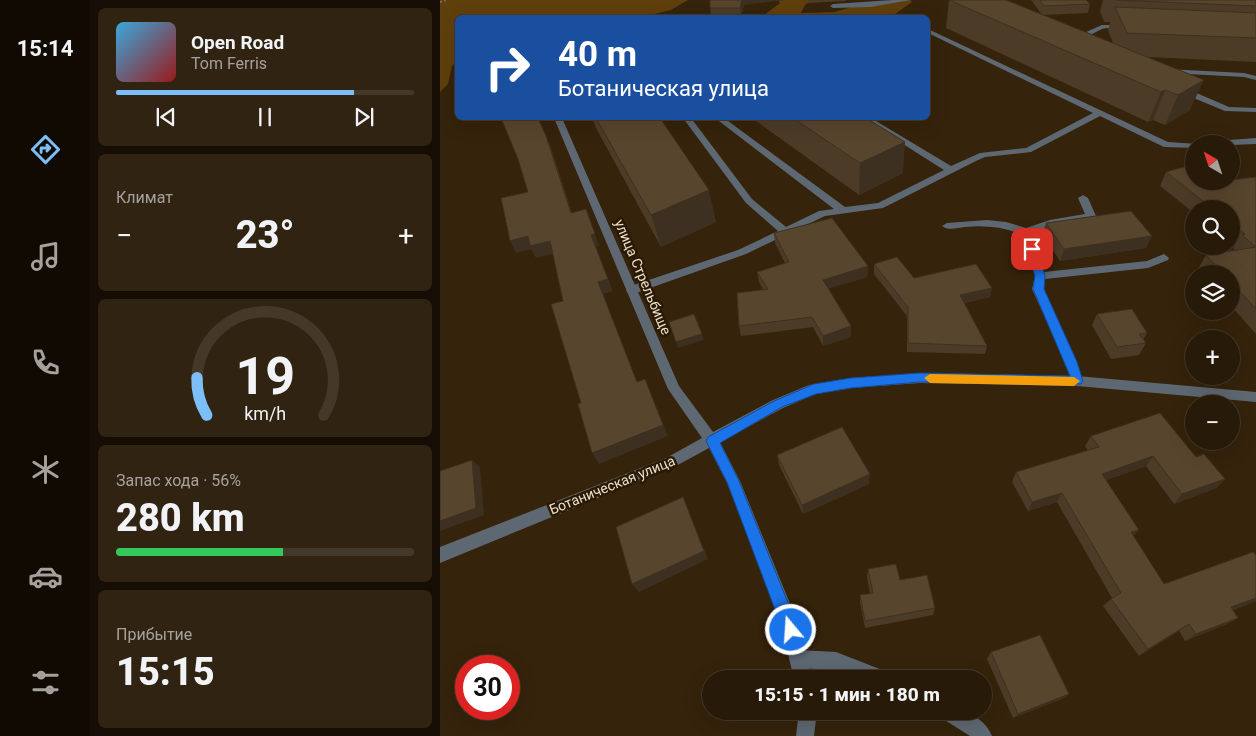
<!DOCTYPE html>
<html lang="ru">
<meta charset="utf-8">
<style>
:root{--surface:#281a08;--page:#302312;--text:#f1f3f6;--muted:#a5a19c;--line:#443829;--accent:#7bbef8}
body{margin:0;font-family:Roboto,sans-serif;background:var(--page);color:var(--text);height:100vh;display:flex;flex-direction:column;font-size:19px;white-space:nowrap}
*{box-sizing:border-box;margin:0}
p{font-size:16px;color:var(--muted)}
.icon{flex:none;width:28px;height:28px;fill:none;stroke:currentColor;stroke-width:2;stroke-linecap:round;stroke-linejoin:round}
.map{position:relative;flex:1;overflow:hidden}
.side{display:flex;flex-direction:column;gap:8px;padding:8px;background:#160e04;width:350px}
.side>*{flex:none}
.banner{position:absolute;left:15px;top:15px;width:475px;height:105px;border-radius:8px;box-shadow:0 5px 20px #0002,0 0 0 1px var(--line);background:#1a4fa0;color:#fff;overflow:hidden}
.needle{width:32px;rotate:321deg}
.buttons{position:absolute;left:745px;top:135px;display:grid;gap:10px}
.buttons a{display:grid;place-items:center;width:55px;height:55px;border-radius:50%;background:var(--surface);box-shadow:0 5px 20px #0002,0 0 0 1px var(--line);font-size:25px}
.speed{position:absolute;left:15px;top:655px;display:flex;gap:10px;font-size:25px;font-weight:700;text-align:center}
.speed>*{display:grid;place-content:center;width:65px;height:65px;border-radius:50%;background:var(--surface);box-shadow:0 5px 20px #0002,0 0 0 1px var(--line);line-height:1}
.speed .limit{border:8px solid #d22;background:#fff;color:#111}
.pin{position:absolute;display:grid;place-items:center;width:42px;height:42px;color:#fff;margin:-21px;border-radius:10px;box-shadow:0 2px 8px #0006}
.me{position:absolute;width:55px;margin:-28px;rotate:342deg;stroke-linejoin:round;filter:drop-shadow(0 0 4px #0008)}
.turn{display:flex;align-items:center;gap:18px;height:105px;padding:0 20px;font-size:22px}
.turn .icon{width:65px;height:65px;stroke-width:2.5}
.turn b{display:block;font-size:35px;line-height:42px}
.big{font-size:38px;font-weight:800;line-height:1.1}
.side .card{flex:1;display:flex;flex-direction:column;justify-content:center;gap:8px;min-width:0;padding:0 18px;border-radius:8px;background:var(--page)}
.side .dial{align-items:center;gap:0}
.dial svg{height:130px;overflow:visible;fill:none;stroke:var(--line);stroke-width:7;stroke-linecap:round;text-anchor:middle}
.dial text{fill:var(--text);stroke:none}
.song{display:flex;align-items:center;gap:15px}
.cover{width:60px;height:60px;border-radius:8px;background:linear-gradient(135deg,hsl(200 70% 55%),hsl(0 70% 35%))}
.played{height:5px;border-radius:2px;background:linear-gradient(90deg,var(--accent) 80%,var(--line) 80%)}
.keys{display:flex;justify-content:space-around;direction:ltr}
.heat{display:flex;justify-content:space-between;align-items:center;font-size:28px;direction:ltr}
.charge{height:8px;border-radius:4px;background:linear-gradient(90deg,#34c759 56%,var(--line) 0)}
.trip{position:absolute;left:262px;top:670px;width:290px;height:50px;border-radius:25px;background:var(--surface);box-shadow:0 5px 20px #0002,0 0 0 1px var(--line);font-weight:800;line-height:50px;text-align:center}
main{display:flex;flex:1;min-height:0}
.menu{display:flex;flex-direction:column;width:90px;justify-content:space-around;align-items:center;background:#100a03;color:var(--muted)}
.menu .icon{width:35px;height:35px}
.menu .current{color:var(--accent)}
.menu b{font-size:22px;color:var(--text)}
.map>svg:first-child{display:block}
.green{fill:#5f3f0c}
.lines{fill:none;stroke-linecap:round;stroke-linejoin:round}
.path{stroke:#7d6e59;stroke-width:2;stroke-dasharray:2 2;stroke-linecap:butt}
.lane{fill:#5e6872;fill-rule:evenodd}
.street{fill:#5e6872;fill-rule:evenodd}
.wall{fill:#4c3b27}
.shaded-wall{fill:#3e3020}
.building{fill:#58452d;stroke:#3e3020}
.route{fill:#1a73e8;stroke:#114b97}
.slow{fill:#f59e0b}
.labels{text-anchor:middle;stroke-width:5;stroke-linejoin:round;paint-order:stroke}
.street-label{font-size:14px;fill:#e9decf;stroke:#2a1a02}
</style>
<main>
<nav class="menu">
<b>15:14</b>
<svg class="icon current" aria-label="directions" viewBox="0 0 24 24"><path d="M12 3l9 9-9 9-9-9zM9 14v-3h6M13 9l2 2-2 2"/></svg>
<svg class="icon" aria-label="music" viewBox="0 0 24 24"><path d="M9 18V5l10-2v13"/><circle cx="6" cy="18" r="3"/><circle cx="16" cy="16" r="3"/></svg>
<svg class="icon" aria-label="phone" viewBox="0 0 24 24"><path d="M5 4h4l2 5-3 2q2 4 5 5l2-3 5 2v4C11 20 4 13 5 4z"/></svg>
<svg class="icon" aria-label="climate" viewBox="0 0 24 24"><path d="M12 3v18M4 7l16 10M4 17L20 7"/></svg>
<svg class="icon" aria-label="car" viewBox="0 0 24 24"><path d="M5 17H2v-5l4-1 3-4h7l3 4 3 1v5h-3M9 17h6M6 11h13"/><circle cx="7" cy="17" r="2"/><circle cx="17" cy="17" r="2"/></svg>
<svg class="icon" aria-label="filters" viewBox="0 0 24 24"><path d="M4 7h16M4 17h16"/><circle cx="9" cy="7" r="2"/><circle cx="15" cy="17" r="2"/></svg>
</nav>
<section class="side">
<div class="card">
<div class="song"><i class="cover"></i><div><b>Open Road</b><p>Tom Ferris</p></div></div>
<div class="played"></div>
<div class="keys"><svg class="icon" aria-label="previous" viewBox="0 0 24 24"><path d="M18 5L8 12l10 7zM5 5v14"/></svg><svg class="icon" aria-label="pause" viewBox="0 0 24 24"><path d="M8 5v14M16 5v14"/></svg><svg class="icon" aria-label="next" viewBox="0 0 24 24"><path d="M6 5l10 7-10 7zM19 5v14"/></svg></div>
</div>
<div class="card"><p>Климат</p>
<div class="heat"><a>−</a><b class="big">23°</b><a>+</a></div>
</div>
<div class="card dial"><svg viewBox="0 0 100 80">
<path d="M14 69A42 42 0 1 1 86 69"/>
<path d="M14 69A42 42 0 0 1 8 46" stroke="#7bbef8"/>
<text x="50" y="56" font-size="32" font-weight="700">19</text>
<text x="50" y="72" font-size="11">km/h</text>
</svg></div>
<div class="card"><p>Запас хода · 56%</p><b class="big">280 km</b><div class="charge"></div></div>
<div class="card"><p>Прибытие</p><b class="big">15:15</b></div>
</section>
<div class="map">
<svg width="816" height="736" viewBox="0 0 816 736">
<rect width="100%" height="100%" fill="#35230b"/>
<path class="green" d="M0,0H248L231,10L202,17L18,18L17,61L12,66L8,84L0,92Z
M338,0H372L365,5L361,13L394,12L430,2L470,0L472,2L455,14L444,17L320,18L340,3Z"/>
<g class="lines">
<path class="path" d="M0,2L7,0"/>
<path class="lane" d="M662,25H686L689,27C682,32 671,26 662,29C653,33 636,45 628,40Z
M488,29L728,142L758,144H754V148L724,147L660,116L591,152L545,157L536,161L443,208L385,216L306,254L196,293H188L186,290L188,287L298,250L338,231L306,203L243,118H251L312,199L346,227L379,211L394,209L275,118H284L405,207L438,203L504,170L422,118H431L511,166L540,153L586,148L653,113L488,33Z
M726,69L804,73L816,76V80L804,77L729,73H726Z
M739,88H745L789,107L816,108V112L785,111L739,92Z
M816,138V144L791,145V144H771L775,141Z
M643,195L648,198L656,216L655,218L611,226L592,233L604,272L707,261L724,254L729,258L728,260L708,268L605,279L604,289L637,362L643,381L641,385H633L625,362L592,289L595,276L581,234C563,227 545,225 525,227C517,228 508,231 502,226L507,223L547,220L566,222L586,228L610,220L645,214L638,198Z
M358,650L396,652L450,673L453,679H420L396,670L358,668L352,665L349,659L352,653Z
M497,711C519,711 542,712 552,736H530L500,717Z"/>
<path class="street" d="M453,0H471L430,7L393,8L390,6L393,4Z
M114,118H122L239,386L273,432L333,400L369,385L411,378L480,373L637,376L816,392V402L637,386L480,383L411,388L376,394L343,408L280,442L300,481L355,616L372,679H354L339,616L287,483L269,448L236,466L0,563V547L226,458L262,438L228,389Z
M359,711H377L374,736H356Z"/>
</g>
<path class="wall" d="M368,0H405V1L368,3Z
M509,0L602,15L591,0H646L650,4L648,13L602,15L673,43L668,30L670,22H664L660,11L663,0H816V62L708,57L750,110L725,125L713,120L708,122L506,28Z
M304,5L301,16H271L270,8Z
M152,118H220L276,222L221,247L156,128Z
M312,118H426L463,173L419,195Z
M726,172L754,181H791L816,177V334L791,306V274H763L758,269L766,255L795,250L793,248L795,246L791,243V209H754V213L720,186Z
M606,223L706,248L620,261L602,235Z
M334,233L428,266L427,277L389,288L411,337L383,346L373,327L301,336L299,326L323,290L319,282L317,272L345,263L335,243Z
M434,264L474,278L550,297L524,303L547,346L545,354L467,352V316L434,274Z
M657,314L707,333L703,340L706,343L699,355L671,359L652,325Z
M651,436L756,457L785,479L776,488L734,504L706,466L666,480L699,530L693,536L724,584L816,555V601L793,610L798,618L787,624L745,641L739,631L699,656L663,606L672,598L617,502L588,511L572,482L576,472L648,451L645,446Z
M337,455L429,484L363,514L339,465Z
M428,569L460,580L495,608L493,615L425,628L420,603V595L430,594L427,577Z
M551,652L629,694L622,699L573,718L547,659Z"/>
<path class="shaded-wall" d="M302,0H346L304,5L301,16L300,8Z
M764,80L750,110L725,125L738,95Z
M725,90L713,120L708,122L721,92Z
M106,136L111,147L136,225L131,213Z
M465,142L463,173L419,195L420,163Z
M269,190L276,222L221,247L211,215Z
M146,209L159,246L156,247L173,291L163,294L202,393L158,282L151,235Z
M88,236L110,241L116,253L96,258L91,249L76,253L70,241Z
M712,236L706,248L620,261L624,249Z
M428,266L427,277L384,290L383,280Z
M552,288L550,297L518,305L520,295Z
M411,326V337L383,346V336Z
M262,334L264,340L238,348L236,342Z
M205,379L228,436L159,464L152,453Z
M713,456L706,466L656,483L662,474Z
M32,460L40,467L44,515L0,531V521Z
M430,474L429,484L363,514L362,505Z
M785,479L776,488L734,504L742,494Z
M622,493L617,502L588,511L592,502Z
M243,497L268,559L199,592L192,584Z
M699,530L691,539V532Z
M816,598V601L780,614L791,607Z
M798,618L787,624L745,641L756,634Z
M749,624L739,631L699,656L708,649Z
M629,694L622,699L573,718L578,714Z"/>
<path class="building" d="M270,0H302L300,8H270Z
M509,0H566L764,80L738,95L725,90L721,92Z
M600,0H646L650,4L604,6Z
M676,0H816V6Z
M675,7L816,13V38L687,33Z
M61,118H98L106,136L131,213L146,209L155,234L151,235L168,279L158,282L197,382L205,379L223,425L152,453L138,404L141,403L111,304L123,301L110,241L90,246L88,236L70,241L61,198L88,192L78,159Z
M156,118H220L269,190L211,215Z
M353,118H426L465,142L420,163Z
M754,164V181H791V180L816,177V247L802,235L805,234L791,223V209H773L726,172Z
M691,211L712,236L624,249L606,223Z
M392,218L428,266L383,280L411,326L383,336L372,317L299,326L297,293L328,289L317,272L349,262L334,233Z
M816,247V309L791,282V274H784L766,255Z
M457,257L474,278L536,264L552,288L520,295L547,346L468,343V307L434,264Z
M692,309L707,333L699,334L706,343L677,347L657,314Z
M254,314L262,334L236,342L229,322Z
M720,413L756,457L764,454L785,479L742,494L713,456L662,474L699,530L691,532L724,584L813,552L816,555V598L791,607L798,618L756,634L749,624L708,649L671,599L681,593L622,493L592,502L576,472L659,447L651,436Z
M402,427L430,474L362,505L337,455Z
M32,460L36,508L0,521V471Z
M243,497L264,551L192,584L176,527Z
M456,564L460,580L487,575L495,608L425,621L420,595L433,593L428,569Z
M600,635L629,694L578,714L551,652Z"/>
<path class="route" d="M592,246L597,249L605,276L604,289L637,362L643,381L641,384L480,382L411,388L376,394L342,407L280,443L299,481L359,630L356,636L351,638L345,636L287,482L266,441L268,437L334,401L374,384L411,378L480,373L630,376L593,289L595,276L587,249Z"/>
<path class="slow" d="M490,374L634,377L640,381L634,386L490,383L484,378Z"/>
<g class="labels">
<g class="street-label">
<text transform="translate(203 277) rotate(67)" y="5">улица Стрельбище</text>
<text transform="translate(172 485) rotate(-22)" y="5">Ботаническая улица</text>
</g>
</g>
</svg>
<div class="buttons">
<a><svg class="needle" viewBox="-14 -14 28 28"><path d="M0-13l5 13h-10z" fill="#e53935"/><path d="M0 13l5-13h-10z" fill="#a5a19c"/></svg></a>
<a><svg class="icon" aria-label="search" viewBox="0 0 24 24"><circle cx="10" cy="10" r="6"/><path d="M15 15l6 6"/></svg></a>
<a><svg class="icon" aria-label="layers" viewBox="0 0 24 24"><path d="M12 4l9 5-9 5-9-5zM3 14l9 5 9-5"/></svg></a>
<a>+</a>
<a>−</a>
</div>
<div class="speed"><div class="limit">30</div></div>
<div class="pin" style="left:592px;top:249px;background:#d93025"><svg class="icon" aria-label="arrive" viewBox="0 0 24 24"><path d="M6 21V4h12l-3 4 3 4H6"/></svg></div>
<svg class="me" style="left:351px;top:630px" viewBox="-20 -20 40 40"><circle r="17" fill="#1a73e8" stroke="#fff" stroke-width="3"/><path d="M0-11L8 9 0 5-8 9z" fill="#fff"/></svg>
<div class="trip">15:15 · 1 мин · 180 m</div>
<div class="banner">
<div class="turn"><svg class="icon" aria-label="right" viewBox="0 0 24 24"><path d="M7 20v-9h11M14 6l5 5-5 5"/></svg><div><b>40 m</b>Ботаническая улица</div></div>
</div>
</div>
</main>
